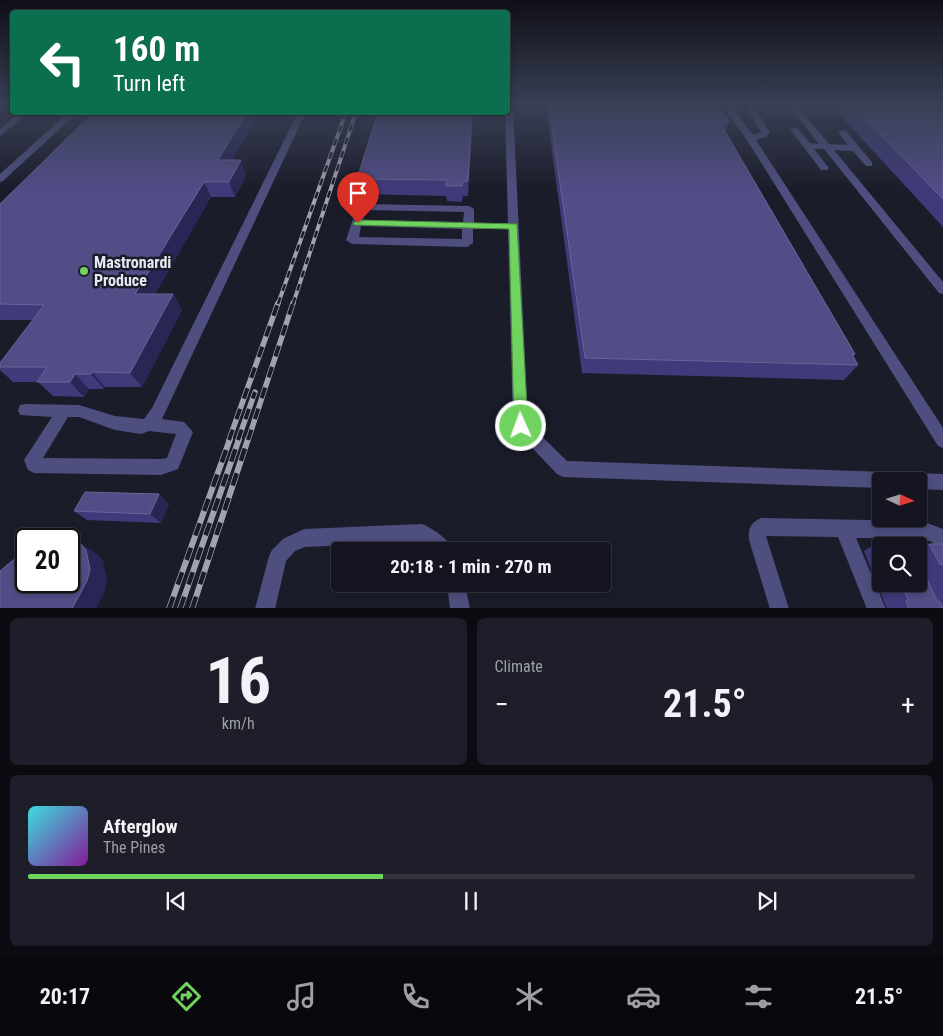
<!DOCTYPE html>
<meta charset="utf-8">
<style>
:root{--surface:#141520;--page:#1d1e29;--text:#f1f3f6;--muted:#9d9fa5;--line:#33343e;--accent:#70d35f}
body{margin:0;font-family:"Roboto Condensed",sans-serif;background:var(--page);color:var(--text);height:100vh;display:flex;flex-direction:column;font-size:19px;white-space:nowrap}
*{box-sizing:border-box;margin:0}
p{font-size:16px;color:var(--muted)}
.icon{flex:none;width:28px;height:28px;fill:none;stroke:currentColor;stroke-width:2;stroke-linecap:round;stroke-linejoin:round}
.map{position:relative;height:608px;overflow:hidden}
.details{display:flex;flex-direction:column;gap:10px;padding:10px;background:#0b0c12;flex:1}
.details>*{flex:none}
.guide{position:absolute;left:10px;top:10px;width:500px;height:105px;border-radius:5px;box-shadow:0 2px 8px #0003,0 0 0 1px var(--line);background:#0b6e4f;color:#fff;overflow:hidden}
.needle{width:32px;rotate:94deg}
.tools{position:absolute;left:872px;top:472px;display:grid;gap:10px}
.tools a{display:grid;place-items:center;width:55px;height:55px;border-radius:5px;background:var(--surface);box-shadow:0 2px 8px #0003,0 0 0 1px var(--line);font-size:25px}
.speed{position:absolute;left:15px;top:528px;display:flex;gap:10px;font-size:25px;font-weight:700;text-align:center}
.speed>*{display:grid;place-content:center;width:65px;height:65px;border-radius:50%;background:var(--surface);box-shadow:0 2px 8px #0003,0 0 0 1px var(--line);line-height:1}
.speed .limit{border:2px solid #111;border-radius:8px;background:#fff;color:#111}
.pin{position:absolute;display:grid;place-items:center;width:42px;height:42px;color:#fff;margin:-51px -21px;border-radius:50% 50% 50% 0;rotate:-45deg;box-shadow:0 0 5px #0007}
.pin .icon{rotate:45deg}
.me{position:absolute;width:55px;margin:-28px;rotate:358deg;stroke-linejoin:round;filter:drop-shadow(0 0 4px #0008)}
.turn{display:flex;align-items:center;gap:18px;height:105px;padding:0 20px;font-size:22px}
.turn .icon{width:65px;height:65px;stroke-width:2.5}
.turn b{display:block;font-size:35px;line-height:42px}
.big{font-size:38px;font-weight:700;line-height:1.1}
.details .card{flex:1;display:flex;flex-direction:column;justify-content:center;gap:8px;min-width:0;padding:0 18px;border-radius:8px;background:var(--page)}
.details .dial{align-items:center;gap:0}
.dial b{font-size:65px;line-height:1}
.song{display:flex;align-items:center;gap:15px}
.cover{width:60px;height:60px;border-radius:8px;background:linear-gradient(135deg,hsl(180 70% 55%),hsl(290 70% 35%))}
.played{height:5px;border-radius:2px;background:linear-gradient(90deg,var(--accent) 40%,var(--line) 40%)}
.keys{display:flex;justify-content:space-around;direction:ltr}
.heat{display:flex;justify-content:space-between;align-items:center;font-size:28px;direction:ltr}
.details .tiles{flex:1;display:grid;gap:10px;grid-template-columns:1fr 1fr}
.card:last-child{grid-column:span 2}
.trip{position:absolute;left:331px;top:542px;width:280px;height:50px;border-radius:5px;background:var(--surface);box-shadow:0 2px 8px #0003,0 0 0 1px var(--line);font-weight:700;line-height:50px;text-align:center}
.menu{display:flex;height:80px;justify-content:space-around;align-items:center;background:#08080d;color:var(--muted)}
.menu .icon{width:35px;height:35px}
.menu .active{color:var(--accent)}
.menu b{font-size:22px;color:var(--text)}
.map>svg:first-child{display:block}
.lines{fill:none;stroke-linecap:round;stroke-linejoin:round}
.minor{fill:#4e4f7f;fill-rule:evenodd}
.rail-far2-casing{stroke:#a1a2ad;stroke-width:4}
.rail-far1-casing{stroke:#a1a2ad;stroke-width:5.5}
.rail-casing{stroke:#a1a2ad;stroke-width:6}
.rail-far2{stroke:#1b1c2a;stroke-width:2.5;stroke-dasharray:7;stroke-linecap:butt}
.rail-far1{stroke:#1b1c2a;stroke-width:4;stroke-dasharray:11;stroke-linecap:butt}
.rail{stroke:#1b1c2a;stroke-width:4.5;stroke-dasharray:13;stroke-linecap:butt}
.wall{fill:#3f3a7a}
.shaded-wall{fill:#292655}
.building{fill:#514d87;stroke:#686598}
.route{fill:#70d35f;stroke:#49893e}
.poi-dot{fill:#70d35f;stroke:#1b1c2a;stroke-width:2}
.labels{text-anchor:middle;stroke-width:5;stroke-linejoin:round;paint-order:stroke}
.poi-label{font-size:16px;font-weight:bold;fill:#e7e8f2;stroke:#1b1c2a;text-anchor:start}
</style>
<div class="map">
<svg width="943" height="609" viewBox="0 0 943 609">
<rect width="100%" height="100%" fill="#1b1c2a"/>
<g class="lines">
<path class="minor" d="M508,106H513L528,423L567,461L943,474V490L919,489V481H881V488L563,477L557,474L516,431L513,426L508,229H473V243L467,247L352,244L346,240L357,207L362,204L469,206L474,209V223H508L505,112H508ZM366,210L464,212L463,222L363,220ZM361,226L462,229V239L359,237Z
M723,106H731L753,135L761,132L745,106H753L770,132L766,137L756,140L943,428V448L938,446L747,140Z
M789,106H797L829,144L848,145L838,132L845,130L872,162V166H866L853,151L834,150L943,282V294L939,293L824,149H814L829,168L827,170H821L790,129L797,127L810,143L819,144Z
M20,112H30L0,136V129Z
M69,112H78L3,181L0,182V174Z
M298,112H306L162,419L184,422L193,432L178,469L161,475L34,473L28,470L24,460L52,417L20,415L18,410L20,405L25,404L79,405L115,416L144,419L152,408ZM68,417H79L115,430L141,434L149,431L176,434L167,458L161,459L43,458Z
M761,518L922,521L943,529V549L930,541L903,538L906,546H888L884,538H856L886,609H867L838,537L766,536L789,609H770L749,540C748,529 750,523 761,518Z
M422,524C435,530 448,538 453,551H432L420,542L305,547L295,551L286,561L275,609H255L269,556L272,550L283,539L304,529Z
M447,584H465L470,609H450Z"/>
<defs>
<path id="rail-far2" d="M278,304L346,112
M293,304L356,112"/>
<path id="rail-far1" d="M229,440L278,303
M238,440L255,392
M248,440L293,303"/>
<path id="rail" d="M169,609L230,439
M180,609L239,439
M192,609L248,439"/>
</defs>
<use href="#rail-far2" class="rail-far2-casing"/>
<use href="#rail-far1" class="rail-far1-casing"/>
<use href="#rail" class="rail-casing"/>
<use href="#rail-far2" class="rail-far2"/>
<use href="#rail-far1" class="rail-far1"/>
<use href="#rail" class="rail"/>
</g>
<path class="wall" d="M546,106H719L729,121L725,131L855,354L853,357L858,365L844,380L582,373Z
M832,106H943V227Z
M378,112H473L468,196H463L462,202L447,201L446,196L359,194L357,179Z
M232,160L246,175L235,197H211L155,294H173L182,310L142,387H105L104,389H89L84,397L53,396L38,382H13L0,370V363L33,320H0V204Z
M159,494L169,504L161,523L87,520L74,511Z
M882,540L912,546H881V584H919V549L929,544H943V609H887L864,551Z"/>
<path class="shaded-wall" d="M247,112H260L224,175L218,160Z
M472,112H473L468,196V181Z
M241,160L246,175L235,197L229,182Z
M204,182L211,197L146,309L135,294Z
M173,294L182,310L142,387L130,373Z
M92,372L105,387L104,389L91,374Z
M75,374L89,389L84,397L70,382Z
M159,494L169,504L161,523L150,514Z
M80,543L97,554L103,560L107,579L105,591L96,609H71Z"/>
<path class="building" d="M549,106H719L729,121H719L855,354H852L858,365L585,358Z
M853,106H943V199Z
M94,112H247L218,160H241L229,182H204L135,294H173L130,373L92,372L91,374H75L70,382H37L47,367H0V363L44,305L0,304V204Z
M378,112H472L468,181H463L462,186H446L447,180L357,179Z
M85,492L159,494L150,514L74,511Z
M69,539H71L80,543L86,550L90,569L87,581L73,607L71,609H0V571L24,551L26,550V581H69Z
M882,540L909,541L912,546H885Z
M929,544H943V565L940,564Z
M919,561L937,601L940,602L943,609H909L906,602L908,599L901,584H919Z"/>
<linearGradient id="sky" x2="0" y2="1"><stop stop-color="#0f0f17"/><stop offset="0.55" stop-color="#394055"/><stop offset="1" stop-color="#394055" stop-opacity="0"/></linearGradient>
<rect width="943" height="191" fill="url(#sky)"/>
<path class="route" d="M358,220L517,224L528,426L526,430L521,432L516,430L514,426L509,229L354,225L353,223Z"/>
<circle class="poi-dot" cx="84" cy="271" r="5"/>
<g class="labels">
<g class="poi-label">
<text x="94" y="268">Mastronardi<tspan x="94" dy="18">Produce</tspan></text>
</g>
</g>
</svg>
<div class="tools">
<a><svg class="needle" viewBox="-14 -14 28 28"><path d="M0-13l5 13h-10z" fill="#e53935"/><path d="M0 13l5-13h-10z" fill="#9d9fa5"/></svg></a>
<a><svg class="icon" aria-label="search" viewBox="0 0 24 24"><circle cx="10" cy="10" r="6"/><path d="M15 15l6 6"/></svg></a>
</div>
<div class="speed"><div class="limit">20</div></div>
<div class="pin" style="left:358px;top:223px;background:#d93025"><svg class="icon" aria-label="arrive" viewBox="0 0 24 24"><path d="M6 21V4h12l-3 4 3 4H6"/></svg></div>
<svg class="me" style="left:521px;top:426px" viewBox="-20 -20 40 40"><circle r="17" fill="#70d35f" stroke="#fff" stroke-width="3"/><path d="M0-11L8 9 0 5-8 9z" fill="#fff"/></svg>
<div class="trip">20:18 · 1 min · 270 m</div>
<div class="guide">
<div class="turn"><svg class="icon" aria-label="left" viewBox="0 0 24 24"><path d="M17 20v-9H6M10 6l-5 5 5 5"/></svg><div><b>160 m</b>Turn left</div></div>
</div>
</div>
<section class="details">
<div class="tiles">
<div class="card dial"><b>16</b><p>km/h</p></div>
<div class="card"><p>Climate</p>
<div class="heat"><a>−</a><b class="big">21.5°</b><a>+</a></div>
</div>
<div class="card">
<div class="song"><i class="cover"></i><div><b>Afterglow</b><p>The Pines</p></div></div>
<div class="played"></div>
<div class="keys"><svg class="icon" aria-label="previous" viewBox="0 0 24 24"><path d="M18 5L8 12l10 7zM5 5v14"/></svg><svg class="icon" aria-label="pause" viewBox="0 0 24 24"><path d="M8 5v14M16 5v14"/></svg><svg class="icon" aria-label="next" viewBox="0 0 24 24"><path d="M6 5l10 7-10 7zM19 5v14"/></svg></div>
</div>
</div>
</section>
<nav class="menu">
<b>20:17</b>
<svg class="icon active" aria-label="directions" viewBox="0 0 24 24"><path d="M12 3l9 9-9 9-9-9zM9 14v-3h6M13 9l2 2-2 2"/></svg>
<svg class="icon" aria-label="music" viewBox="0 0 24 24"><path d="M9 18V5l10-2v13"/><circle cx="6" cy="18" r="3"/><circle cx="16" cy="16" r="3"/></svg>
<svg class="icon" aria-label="phone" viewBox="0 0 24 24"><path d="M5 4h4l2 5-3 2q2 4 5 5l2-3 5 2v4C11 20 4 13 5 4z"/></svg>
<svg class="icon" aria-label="climate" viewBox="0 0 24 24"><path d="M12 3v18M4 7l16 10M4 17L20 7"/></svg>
<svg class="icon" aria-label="car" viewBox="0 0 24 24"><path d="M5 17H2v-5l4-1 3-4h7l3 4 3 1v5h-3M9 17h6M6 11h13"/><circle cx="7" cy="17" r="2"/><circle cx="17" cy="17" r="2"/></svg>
<svg class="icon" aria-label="filters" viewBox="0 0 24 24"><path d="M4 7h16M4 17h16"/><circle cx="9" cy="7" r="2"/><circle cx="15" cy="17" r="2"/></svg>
<b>21.5°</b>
</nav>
